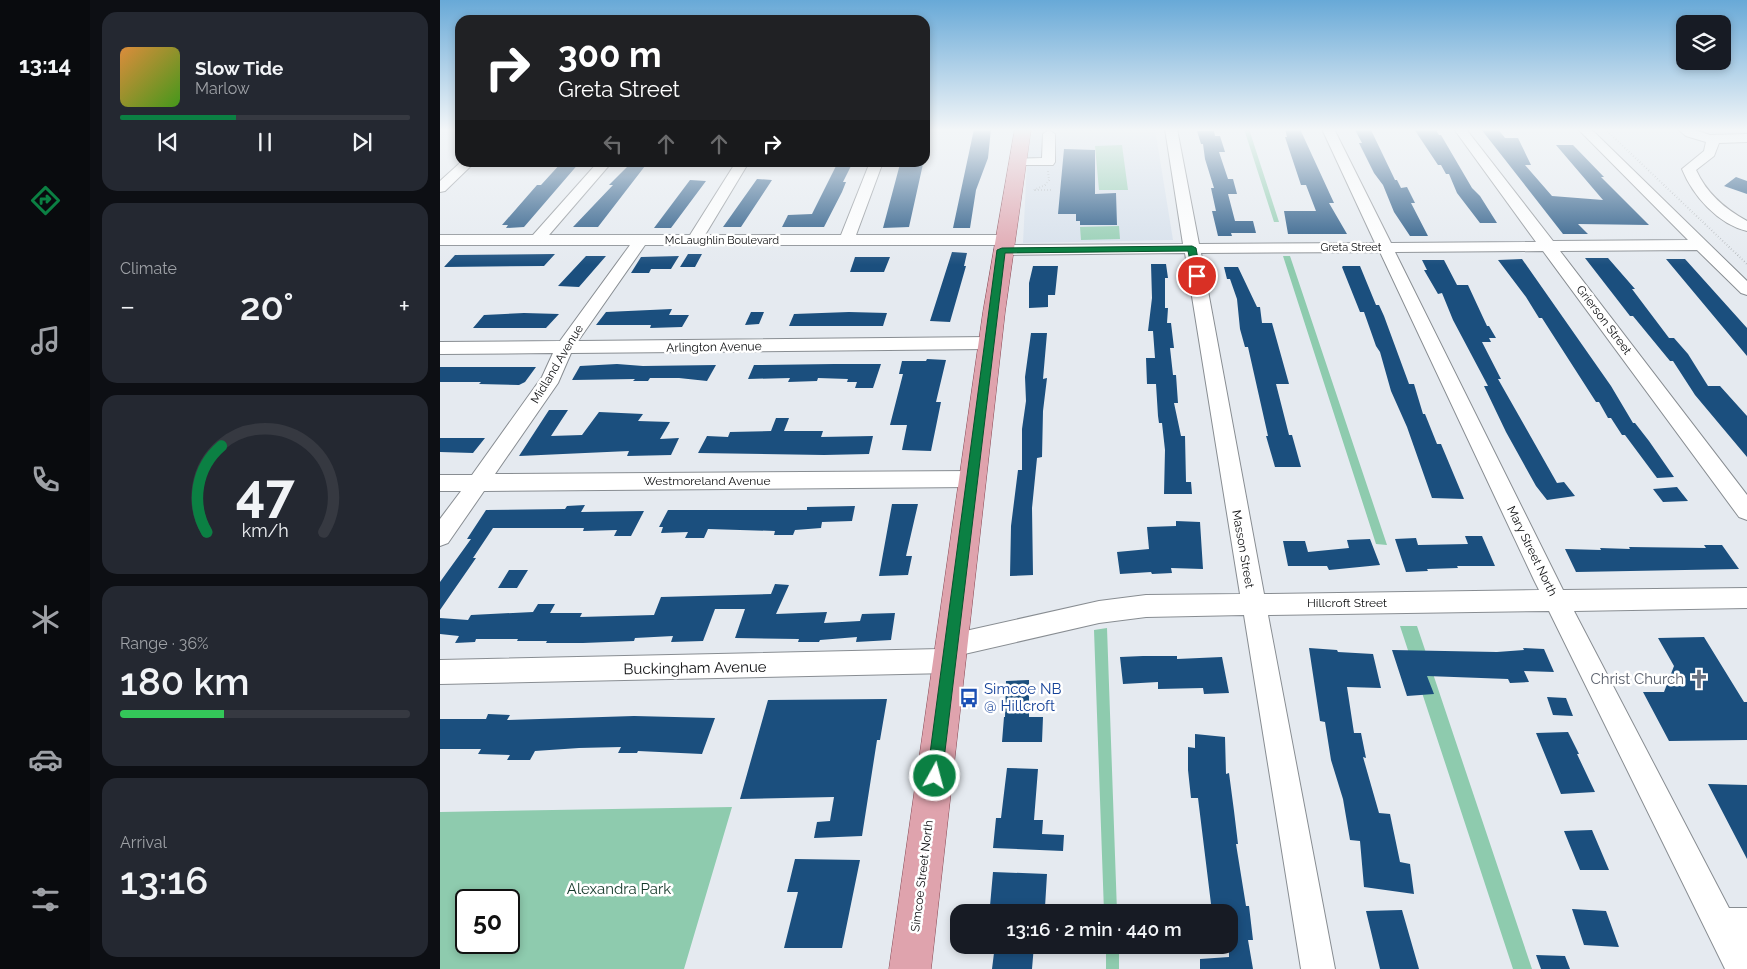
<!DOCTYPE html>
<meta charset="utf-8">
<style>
:root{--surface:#171b24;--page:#242831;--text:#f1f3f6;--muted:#9ea1a6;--line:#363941;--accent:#0b8043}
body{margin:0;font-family:Raleway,sans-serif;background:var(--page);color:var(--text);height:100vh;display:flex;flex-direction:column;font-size:19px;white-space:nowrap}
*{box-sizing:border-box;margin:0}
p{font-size:16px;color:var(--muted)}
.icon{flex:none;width:28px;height:28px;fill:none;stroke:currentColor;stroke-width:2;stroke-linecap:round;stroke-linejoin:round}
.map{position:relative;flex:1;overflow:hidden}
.details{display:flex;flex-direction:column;gap:12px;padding:12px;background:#0d0f14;width:350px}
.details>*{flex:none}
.guide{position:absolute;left:15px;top:15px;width:475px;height:152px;border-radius:15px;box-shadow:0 2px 8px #0003;background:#202124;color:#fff;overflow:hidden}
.controls{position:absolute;left:1236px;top:15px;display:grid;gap:10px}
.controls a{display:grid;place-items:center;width:55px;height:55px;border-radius:10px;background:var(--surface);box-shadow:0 2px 8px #0003;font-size:25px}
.speed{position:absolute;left:15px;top:889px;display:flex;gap:10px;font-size:25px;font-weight:700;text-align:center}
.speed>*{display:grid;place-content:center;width:65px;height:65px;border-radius:50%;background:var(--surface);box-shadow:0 2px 8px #0003;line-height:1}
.speed .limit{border:2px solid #111;border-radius:8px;background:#fff;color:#111}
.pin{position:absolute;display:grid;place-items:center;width:42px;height:42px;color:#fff;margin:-21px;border:2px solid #fff;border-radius:50%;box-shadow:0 1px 5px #0007}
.me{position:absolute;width:55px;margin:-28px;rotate:7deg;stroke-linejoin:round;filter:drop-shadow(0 0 4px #0008)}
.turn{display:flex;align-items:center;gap:18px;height:105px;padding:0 20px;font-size:22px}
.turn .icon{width:65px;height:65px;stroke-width:2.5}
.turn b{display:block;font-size:35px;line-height:42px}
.lanes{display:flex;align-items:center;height:48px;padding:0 20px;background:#0003;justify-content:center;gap:25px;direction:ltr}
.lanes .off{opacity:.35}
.big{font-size:38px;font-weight:600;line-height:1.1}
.details .widget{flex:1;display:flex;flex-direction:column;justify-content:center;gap:8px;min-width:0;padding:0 18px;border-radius:15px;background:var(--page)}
.details .dial{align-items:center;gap:0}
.dial svg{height:130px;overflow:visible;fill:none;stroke:var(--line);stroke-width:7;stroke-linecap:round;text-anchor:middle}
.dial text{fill:var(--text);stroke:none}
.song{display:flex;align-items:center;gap:15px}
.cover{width:60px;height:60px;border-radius:8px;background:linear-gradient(135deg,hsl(30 70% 55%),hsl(100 70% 35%))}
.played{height:5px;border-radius:2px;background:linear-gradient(90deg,var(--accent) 40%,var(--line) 40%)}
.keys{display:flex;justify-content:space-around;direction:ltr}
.heat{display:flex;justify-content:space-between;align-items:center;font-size:28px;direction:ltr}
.charge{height:8px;border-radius:4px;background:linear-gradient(90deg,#34c759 36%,var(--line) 0)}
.trip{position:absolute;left:510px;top:904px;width:288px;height:50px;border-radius:15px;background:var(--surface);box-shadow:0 2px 8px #0003;font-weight:600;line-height:50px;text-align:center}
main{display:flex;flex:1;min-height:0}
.tabs{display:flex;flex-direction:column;width:90px;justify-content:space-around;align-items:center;background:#090b0e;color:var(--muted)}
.tabs .icon{width:35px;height:35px}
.tabs .current{color:var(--accent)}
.tabs b{font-size:22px;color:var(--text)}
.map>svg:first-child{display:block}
.built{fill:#d5dfeb}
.green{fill:#8ecbae;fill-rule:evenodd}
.building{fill:#1b4f7e}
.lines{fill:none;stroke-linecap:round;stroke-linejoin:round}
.minor-casing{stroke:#888d92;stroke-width:2}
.major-casing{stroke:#884853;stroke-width:1}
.path{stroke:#9fa3a7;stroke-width:2;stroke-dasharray:0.5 2.5;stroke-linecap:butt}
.minor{fill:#fff;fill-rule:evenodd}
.major{fill:#dfa3ad;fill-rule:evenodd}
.route{fill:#0b8043;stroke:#07532c}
.labels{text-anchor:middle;stroke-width:5;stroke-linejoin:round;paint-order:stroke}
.far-street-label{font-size:11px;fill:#0e0f11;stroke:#fff}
.street-label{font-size:12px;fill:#0e0f11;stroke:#fff}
.near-street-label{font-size:15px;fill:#0e0f11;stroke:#fff}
.near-worship-label{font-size:15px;fill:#5b616d;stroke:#fff;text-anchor:end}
.near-transit-label{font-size:15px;fill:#164399;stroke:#fff;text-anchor:start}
.near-park-label{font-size:15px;fill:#15392a;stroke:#fff}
</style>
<main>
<nav class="tabs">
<b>13:14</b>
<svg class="icon current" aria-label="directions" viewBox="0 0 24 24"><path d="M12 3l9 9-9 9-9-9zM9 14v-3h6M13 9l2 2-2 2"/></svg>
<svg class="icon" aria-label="music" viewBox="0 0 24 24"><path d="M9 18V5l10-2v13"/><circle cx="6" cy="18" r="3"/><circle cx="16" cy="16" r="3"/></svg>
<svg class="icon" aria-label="phone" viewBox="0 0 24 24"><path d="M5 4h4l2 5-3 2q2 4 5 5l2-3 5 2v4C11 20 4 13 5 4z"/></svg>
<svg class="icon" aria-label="climate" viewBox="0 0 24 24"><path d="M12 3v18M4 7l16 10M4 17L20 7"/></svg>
<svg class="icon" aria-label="car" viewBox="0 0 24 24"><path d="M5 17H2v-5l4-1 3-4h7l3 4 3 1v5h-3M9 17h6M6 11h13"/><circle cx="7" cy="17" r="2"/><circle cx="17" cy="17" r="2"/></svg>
<svg class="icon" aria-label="filters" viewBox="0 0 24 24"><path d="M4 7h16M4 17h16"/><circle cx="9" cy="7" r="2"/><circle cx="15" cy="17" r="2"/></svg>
</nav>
<section class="details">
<div class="widget">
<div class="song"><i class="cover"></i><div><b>Slow Tide</b><p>Marlow</p></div></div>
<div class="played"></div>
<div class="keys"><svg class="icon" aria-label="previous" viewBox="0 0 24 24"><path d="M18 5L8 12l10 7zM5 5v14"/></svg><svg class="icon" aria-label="pause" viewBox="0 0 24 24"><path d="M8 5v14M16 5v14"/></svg><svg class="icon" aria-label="next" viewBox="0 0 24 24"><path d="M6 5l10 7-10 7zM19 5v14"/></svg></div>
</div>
<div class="widget"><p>Climate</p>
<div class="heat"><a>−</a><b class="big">20°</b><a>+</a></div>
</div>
<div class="widget dial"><svg viewBox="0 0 100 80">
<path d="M14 69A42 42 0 1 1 86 69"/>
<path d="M14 69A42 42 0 0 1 23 16" stroke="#0b8043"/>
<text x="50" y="56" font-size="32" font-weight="700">47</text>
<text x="50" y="72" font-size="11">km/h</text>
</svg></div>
<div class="widget"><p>Range · 36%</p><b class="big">180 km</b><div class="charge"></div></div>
<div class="widget"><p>Arrival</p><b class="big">13:16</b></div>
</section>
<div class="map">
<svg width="1307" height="969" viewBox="0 0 1307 969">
<rect width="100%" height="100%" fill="#e5eaf0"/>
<path class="built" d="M595,129H715L733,240L583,243L588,143Z"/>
<path class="green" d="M804,129H809L839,222H834Z
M682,145L688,190H659L655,146Z
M679,226L680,239L641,240L640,227Z
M843,256H850L947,545L936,544Z
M960,626H977L1092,969H1073Z
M667,628L677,912H664L654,630Z
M292,807L244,969H0V812ZM26,900H69V942H26Z
M666,945H679V969H666Z"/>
<path class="building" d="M534,129H551L548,158L536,190L530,228H513Z
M845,129H860L894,203H889L907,234H848L844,211H876L866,185H861L845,137H847Z
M974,129L996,130L999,135H1001L1032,188L1040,196L1057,223H1040L1017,193L1009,174H1006L1001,165H998Z
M1041,129H1058L1065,138H1078L1091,165H1085L1112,196L1163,200L1116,145H1133L1164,177H1161L1209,225L1138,224L1148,234H1123Z
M915,130H931L955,180H957L961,188L967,187L975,203H971L988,236H970L954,212L943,185L934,173L919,143H922Z
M757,131H774L775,136H780L785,152H779L788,179H793L797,194H788L795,221H813L816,233H791L792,236H778L772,211H776L771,188H774L765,159L763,144H761Z
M624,149L655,150V194L676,193L677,225H640V221H636V214H618Z
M122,162H140L84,227L66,228L68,225H62L97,185H101Z
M398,162H413L403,182H406L402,192L384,227H342L348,215L372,214Z
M460,164H483L469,227L443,228Z
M188,166H205L158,227H133L173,185H169Z
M1296,177L1307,181V194L1284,186Z
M317,179L332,180L301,227H283Z
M250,180L266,181L231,228H214Z
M512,252L527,253L524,266H526L510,322L490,321Z
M115,254L104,266L4,267L15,255Z
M248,254H262L255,267H240Z
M146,256H166L139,287L118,286Z
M239,256L231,269H211L209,273H191L201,257Z
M415,257H450L444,272H410Z
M1145,258H1168L1195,289H1192L1229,338H1234L1248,354L1268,386H1280L1307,416V457L1255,395L1233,361H1230L1193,316H1190Z
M1082,259L1171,386L1193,423H1195L1209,441L1234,477L1217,478L1185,435H1182L1171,418H1168L1159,402H1156L1102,318H1099L1086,297L1058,260Z
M1226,259H1245L1307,328V356Z
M982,260H1004L1017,285H1028L1047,326H1049L1056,338H1049L1051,342H1042L1061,379H1058L1117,483L1124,482L1135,496L1107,500L1096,486L1066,432L1044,386H1048L1013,320L1002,293L998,294L984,270H987Z
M711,264H726L728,278H725V308H728L727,323H731L734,348H730L733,375H736L738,403H734L741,436H745L746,482H751L752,494H724L725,450L722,423H719L718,416L716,384H707L706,358H715L713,331H708L712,298Z
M593,266H618L615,295H608V307L589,308V283Z
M903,266H920L936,305H939L944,316L969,384H974L983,414H985L997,444H1001L1024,499L992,498L967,427L951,391L940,352L936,346L924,312H920L902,267Z
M784,267H798L817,307H820L822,323H832L849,384H836L849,435H852L861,467H835L826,436H828L808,347H805L800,329L797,299L790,279H787Z
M232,309L229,315H249L242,327L210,328L211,325H156L166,312Z
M311,312H324L319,324L305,325Z
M409,312L447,313L443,326H349L354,314Z
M84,313L119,314L106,328H33L44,315Z
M591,333H607L603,379L607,378L603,411L602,457L597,458L592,508L593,575L570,576L571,526L578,470H582V429L586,401L585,377Z
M487,359L506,360L496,402H501L491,451L462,450L467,425H450L463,374H459L462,361H486Z
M177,364L203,366L276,365L267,381L239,378H210L208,381H193L195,379L132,380L140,366Z
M394,364H441L433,388H415L417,382H407L408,379L378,378L377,381L348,382L350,378L308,379L314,365Z
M0,367H96L85,382L79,385L39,384L41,382H0Z
M109,410H128L111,436L142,435L159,412L203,414L198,421L230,422L220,439L239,438L231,455L187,456L189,451L79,456Z
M336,418H349L344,431H383L381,437L433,436L429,454L384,455L258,453L267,436L288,437L290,432L331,431Z
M0,438H45L33,453L0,452Z
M1237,487L1248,501L1223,502L1213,489Z
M452,504H478L466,556H472L468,575L439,576Z
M145,505L141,512L204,511L191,536H174L177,530L143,531L144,528H53L33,558H36L0,610V582L31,539H27L46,510L125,509L127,506Z
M415,506L412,521L382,522L381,528L355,530L353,535H334L335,531L268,529L264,538H245L248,532L221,533L223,527H219L228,510H367V507Z
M736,521L760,522L763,569L731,568L732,573L712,574L711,572L680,574L677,552L709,549L707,527L736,526Z
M1025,536H1042L1055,566H1017L1018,568L987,569L988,571L966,572L955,539L976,538L978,545L1028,544Z
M930,539L940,565L889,570L887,566H848L843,541H865L868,552L909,548L907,540Z
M1264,545H1282L1299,569L1136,572L1125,549L1161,550L1160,548L1190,549L1189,547L1266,548Z
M69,570H88L77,588H58Z
M335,584L349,585L336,614L387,612L384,623L420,621L422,614L455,613L451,640L416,642L417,637L380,640L379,642H358L359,639L295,638L305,609H275L263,641L231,642L233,636L195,638L194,641L143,643H106L107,641H77L78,639H36L35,642L15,643L19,636L0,634V618L28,620L31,615L93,612L98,604H115L110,613H142L140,617L214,615L221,597L331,594Z
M1264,637L1304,702H1307V740L1229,741L1203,692H1224L1234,666L1218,638Z
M869,648L897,650L898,652L933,654L941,688L907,687L914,733H921L926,758L923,757L939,813L950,814L960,862L970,864L974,894L924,887L920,841L910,840L903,799L891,760L885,722L880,721Z
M1083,648L1104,649L1114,672L1084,671L1089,682L1070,683L1068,679L987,676L994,694L967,696L952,650L1057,652L1084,650Z
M703,656H737V659L782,657L789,693L764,694L763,688L718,689V682L683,684L680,657Z
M589,680V717H603L602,742H562L564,717H565L566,681Z
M1107,697L1126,698L1133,716L1113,715Z
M447,699L440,740H437L422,836L374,838L377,822L390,821L394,797L300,799L328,700Z
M48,714L70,715L67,720L194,716L275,718L262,754L198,751L197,753H178L181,747L139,748L95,751L90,760H67L70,755L38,754L41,749H0V719H46Z
M1128,732L1139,754H1137L1155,792L1121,794L1096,733Z
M755,734L785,737L786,774L789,773L794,811L798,844H796L806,906H809L813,940H808L813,969H760V959L789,957V912H772L758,798H751L748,770V747L755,748Z
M567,768L598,769L594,820H603L602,834L624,835L623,851L553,848L556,818H561Z
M1268,784L1307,785V859Z
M1152,830L1169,870H1140L1124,831Z
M355,859L420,860L402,948H344L358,892H347Z
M553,872L607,874L605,907L550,906Z
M1132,909L1166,911L1179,947L1144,945Z
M962,910L979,969H940L926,911Z
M555,945H594L592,969H552Z
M1096,955L1125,956L1130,969H1101Z"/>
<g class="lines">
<defs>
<path id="minor" d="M725,129H737L759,244L935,243L882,129H894L951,243L1096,242L1014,129H1026L1113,241L1248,240L1138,129H1151L1307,281V295L1301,293L1257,250L1120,251L1307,495V520L1299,517L1103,251L955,252L1123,590L1307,588V608L1134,611L1289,908H1307V969H1285L1109,611L828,615L895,969H861L804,615L706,617L659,623L520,655L523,661L519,669L510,673L0,684V660L501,649L499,645L503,637L512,634L659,601L706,595L800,594L745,253L562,255L557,253L554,250L557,247L562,245L743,244ZM940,252L1094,580L1099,590L824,594L761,253Z
M1238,129H1252L1270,135L1307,134V142L1279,143L1274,156L1256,170C1267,194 1285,209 1307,221V231C1278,224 1253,196 1242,169L1264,151L1266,142L1246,136Z
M609,130L615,134V162L613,165H572L570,162L572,159L602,158L603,134Z
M21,162H35L5,191L0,192V181Z
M158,162H172L109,235H250L296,162H309L265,235H401L430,162H443L416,235H563L568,237L571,240L568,243L563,245H205L138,341L549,337L555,339L558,343L555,347L549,349L131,353L118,383L55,474L533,471L540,473L544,479L540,485L533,487L44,491L8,543L0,546V519L21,491H0V475H32L102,377L113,353L0,354V342L120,341L190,245H0V235H93Z"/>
<path id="major" d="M575,129H591L565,312L491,969H449L543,312Z"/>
</defs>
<use href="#minor" class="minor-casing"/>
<use href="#major" class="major-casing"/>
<path class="path" d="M1165,129L1307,264
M594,190L605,185L609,180L608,171
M595,190H612"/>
<use href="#minor" class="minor"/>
<use href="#major" class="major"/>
</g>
<linearGradient id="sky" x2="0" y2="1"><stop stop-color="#68a9d7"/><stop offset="0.49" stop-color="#f3f6f8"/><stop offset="1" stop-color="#f3f6f8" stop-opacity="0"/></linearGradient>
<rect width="1307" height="265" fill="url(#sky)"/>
<path class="route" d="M752,246L756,248L761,276L757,279L753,276L748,251L565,253L502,776L500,782L495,784L489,782L487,776L557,250L562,248Z"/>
<defs>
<symbol id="church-bare" viewBox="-9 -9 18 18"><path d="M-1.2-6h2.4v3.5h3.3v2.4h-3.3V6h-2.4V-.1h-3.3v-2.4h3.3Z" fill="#6b7280" stroke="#fff" stroke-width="2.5" paint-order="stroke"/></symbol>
<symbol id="bus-bare" viewBox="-9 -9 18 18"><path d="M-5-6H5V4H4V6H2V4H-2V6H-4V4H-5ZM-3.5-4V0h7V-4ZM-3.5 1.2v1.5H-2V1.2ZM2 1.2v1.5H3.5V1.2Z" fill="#1a4fb4" stroke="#fff" stroke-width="2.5" paint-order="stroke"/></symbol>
</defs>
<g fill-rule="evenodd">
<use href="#church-bare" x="1245" y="665" width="28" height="28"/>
<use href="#bus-bare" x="515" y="684" width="28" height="28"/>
</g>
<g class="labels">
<g class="far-street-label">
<text x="282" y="244">McLaughlin Boulevard</text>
<text x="911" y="251">Greta Street</text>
</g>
<g class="street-label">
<text transform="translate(1164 320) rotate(53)" y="4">Grierson Street</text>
<text transform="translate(274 347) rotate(-1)" y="4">Arlington Avenue</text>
<text transform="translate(117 364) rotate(-59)" y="4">Midland Avenue</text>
<text x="267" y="485">Westmoreland Avenue</text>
<text transform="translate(803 549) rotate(80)" y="4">Masson Street</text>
<text transform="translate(1092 551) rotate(64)" y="4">Mary Street North</text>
<text x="907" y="607">Hillcroft Street</text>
<text transform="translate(482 876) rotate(-83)" y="4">Simcoe Street North</text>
</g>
<g class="near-street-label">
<text transform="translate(255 668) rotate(-1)" y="5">Buckingham Avenue</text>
</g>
<g class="near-worship-label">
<text x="1244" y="684">Christ Church</text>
</g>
<g class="near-transit-label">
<text x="544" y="694">Simcoe NB<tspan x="544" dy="17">@ Hillcroft</tspan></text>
</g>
<g class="near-park-label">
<text x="179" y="894">Alexandra Park</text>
</g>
</g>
</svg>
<div class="controls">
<a><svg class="icon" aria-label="layers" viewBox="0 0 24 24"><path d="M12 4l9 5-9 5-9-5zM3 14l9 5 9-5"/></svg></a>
</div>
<div class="speed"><div class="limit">50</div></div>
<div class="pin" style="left:757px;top:276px;background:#d93025"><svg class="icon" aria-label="arrive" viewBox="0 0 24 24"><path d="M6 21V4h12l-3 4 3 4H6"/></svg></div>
<svg class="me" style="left:495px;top:776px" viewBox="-20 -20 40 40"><circle r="17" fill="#0b8043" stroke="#fff" stroke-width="3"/><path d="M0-11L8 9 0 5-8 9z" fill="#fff"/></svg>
<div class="trip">13:16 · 2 min · 440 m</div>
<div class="guide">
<div class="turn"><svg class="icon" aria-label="right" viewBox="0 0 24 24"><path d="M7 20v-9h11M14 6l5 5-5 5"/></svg><div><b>300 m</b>Greta Street</div></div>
<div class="lanes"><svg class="icon off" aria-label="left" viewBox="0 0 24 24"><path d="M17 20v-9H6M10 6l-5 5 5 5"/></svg><svg class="icon off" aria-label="ahead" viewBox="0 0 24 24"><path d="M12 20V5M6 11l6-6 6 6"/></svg><svg class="icon off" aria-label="ahead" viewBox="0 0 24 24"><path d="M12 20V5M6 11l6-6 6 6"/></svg><svg class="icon" aria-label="right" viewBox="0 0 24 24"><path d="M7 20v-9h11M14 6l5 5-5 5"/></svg></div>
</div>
</div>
</main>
